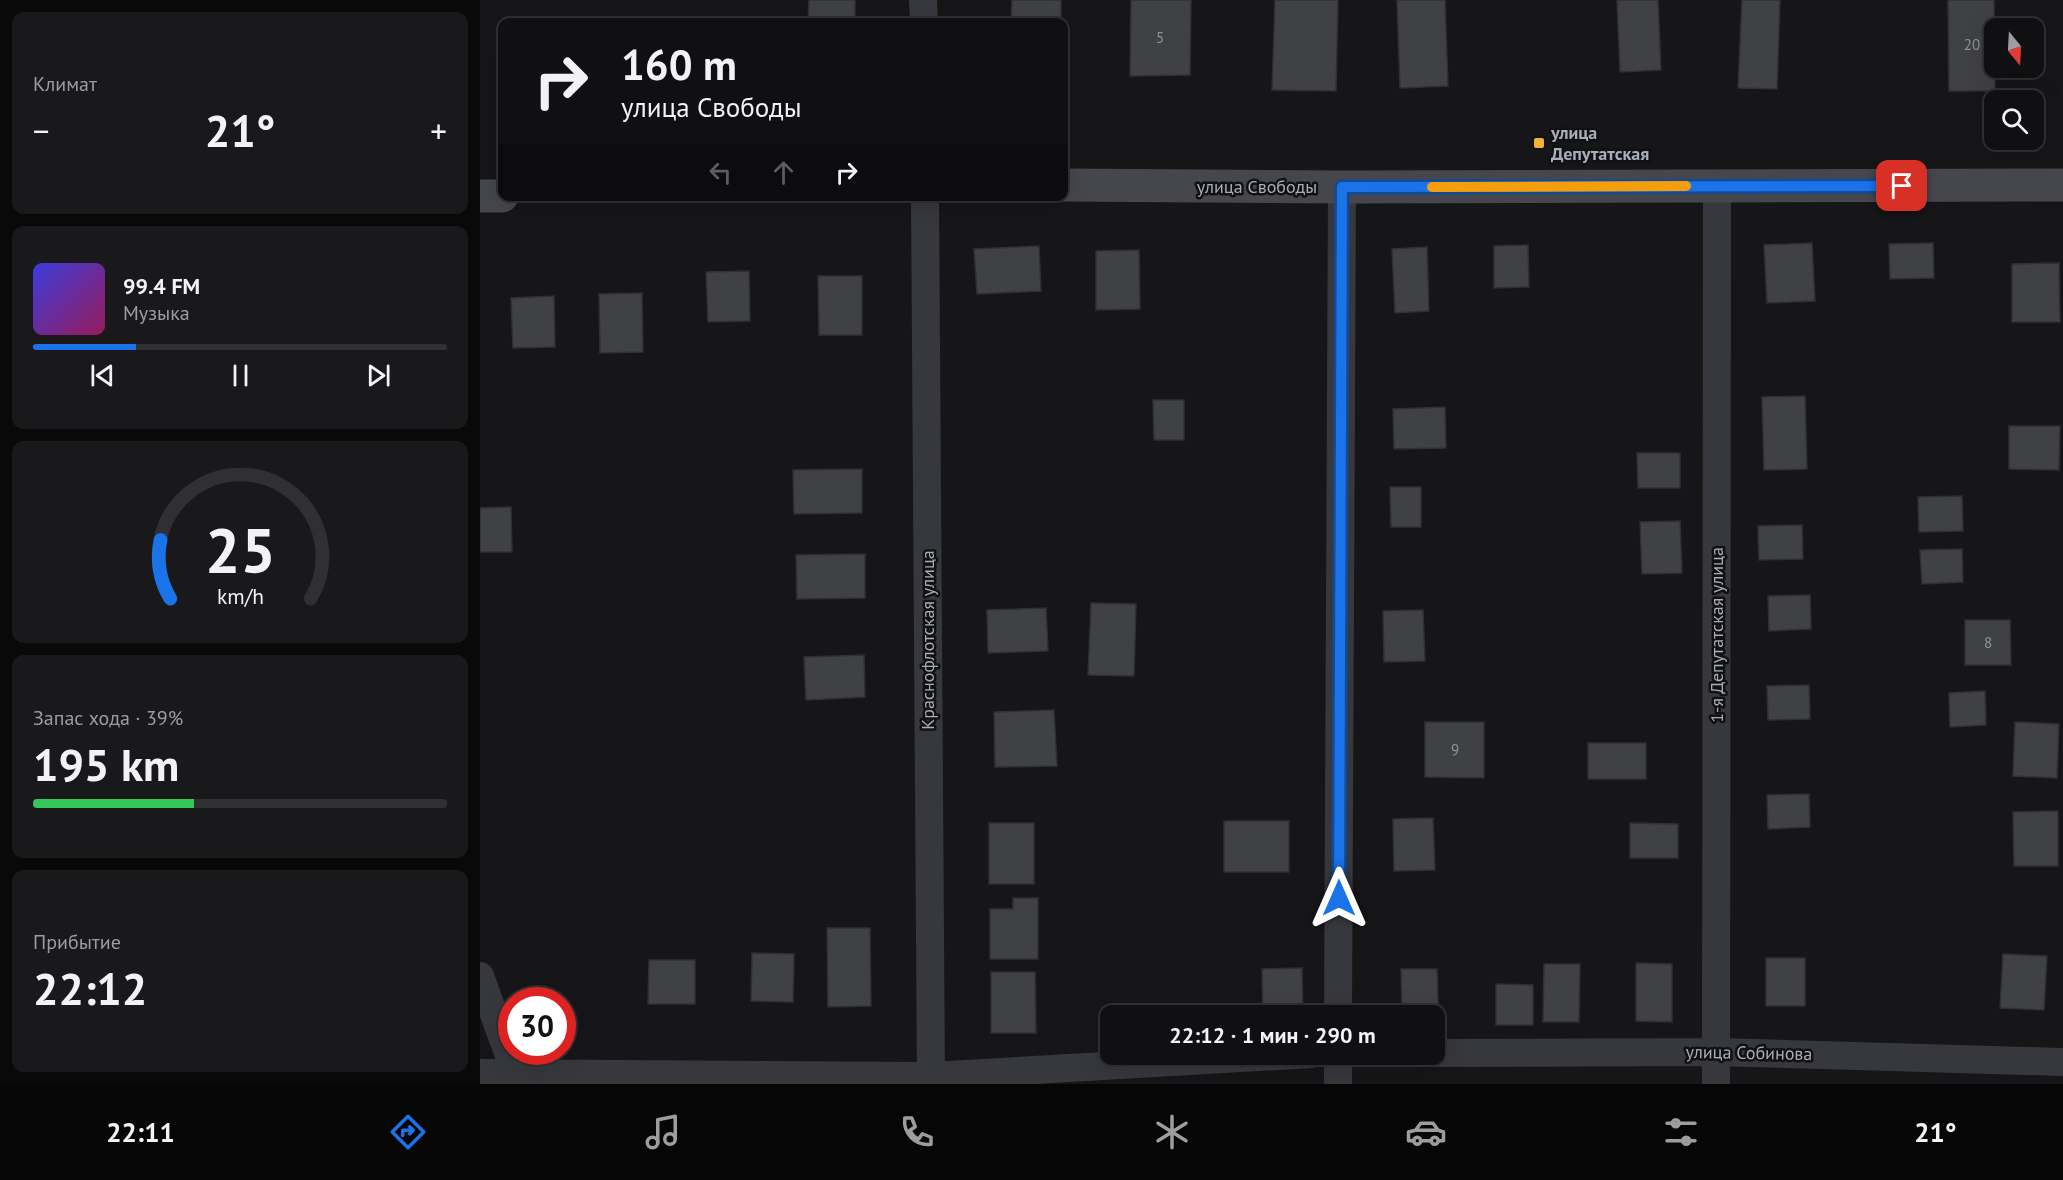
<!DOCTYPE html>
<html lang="ru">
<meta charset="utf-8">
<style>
:root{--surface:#101012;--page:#19191b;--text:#f1f3f6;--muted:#9c9d9f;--line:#303032;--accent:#1a73e8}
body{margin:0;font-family:"PT Sans",sans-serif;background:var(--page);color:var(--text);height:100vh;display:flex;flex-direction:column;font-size:22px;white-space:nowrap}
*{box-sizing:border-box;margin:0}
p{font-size:20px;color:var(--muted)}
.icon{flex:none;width:33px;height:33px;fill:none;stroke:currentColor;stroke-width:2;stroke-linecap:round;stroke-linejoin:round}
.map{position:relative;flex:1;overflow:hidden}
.sheet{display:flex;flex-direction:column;gap:12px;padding:12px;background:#09090a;width:480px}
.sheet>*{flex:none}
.top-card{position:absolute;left:18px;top:18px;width:570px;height:183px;border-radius:12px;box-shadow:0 6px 24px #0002,0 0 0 2px var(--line);background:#101012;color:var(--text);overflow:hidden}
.needle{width:39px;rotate:162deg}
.controls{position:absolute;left:1504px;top:18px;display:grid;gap:12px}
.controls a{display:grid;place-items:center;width:60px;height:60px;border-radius:12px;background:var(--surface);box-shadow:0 6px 24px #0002,0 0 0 2px var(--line);font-size:30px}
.speed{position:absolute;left:18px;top:987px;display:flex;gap:12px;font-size:30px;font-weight:700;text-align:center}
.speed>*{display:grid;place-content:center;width:78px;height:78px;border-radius:50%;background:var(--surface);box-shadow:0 6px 24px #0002,0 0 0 2px var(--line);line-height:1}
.speed .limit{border:9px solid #d22;background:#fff;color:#111}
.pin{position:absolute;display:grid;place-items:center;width:51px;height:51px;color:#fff;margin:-26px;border-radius:12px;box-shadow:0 3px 9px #0006}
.me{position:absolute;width:66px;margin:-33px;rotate:0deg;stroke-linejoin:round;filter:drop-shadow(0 0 4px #0008)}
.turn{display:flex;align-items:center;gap:21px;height:126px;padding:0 24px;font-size:27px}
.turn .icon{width:78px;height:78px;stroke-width:2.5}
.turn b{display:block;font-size:42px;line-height:51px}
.lanes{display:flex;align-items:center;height:57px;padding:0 24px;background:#0003;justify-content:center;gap:30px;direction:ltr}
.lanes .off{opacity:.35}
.big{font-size:45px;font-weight:600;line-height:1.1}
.sheet .widget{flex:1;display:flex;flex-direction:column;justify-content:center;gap:9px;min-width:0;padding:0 21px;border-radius:12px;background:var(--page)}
.sheet .dial{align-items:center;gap:0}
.dial svg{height:156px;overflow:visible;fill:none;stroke:var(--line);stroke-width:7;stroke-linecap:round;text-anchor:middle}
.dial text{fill:var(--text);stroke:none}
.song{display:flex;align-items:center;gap:18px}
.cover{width:72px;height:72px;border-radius:9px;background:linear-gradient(135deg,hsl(240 70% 55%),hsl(330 70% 35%))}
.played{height:6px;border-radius:3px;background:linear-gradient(90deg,var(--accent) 25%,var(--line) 25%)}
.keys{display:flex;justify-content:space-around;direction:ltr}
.heat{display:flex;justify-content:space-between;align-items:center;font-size:33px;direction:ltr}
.charge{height:9px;border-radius:4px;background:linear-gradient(90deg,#34c759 39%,var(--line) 0)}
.trip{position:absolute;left:620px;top:1005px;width:345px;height:60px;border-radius:12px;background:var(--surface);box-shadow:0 6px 24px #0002,0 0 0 2px var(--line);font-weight:600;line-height:60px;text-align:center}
.menu{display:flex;height:96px;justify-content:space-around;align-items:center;background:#060607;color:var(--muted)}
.menu .icon{width:42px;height:42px}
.menu .selected{color:var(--accent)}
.menu b{font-size:27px;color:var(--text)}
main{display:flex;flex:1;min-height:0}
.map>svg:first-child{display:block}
.building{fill:#404145;stroke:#303034;stroke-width:1.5}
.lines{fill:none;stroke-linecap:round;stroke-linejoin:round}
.street{stroke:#37383d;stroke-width:28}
.secondary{stroke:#45474d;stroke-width:33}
.route-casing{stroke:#114b97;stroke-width:15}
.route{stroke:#1a73e8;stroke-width:10}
.slow{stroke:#f59e0b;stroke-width:10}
.poi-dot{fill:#f2b134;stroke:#111113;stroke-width:2}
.labels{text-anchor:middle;stroke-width:5;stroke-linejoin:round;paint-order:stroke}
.number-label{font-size:15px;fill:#8e929b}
.poi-label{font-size:18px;font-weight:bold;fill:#a8adb8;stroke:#111113;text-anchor:start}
.street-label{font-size:18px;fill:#a8adb8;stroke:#111113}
</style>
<main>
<section class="sheet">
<div class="widget"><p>Климат</p>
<div class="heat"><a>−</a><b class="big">21°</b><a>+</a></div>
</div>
<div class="widget">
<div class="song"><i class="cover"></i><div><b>99.4 FM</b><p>Музыка</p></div></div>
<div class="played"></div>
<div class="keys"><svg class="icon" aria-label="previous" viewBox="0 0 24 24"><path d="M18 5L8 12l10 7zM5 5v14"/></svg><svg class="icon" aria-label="pause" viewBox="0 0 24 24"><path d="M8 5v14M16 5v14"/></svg><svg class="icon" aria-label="next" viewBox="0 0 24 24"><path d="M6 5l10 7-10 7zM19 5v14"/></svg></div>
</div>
<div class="widget dial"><svg viewBox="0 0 100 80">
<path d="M14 69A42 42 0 1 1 86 69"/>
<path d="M14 69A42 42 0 0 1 9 39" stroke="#1a73e8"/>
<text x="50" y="56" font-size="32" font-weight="700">25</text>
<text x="50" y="72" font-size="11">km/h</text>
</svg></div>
<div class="widget"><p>Запас хода · 39%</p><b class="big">195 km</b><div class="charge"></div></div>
<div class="widget"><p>Прибытие</p><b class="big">22:12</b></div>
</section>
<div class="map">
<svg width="1583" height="1084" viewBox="0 0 1583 1084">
<rect width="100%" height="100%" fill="#161618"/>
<path class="building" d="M329,0H375V22H328Z
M532,0H581V22H531Z
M651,0H711L710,75L650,76Z
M795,0H858L856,91L792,90Z
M917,0H965L968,86L920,88Z
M1137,0H1178L1181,70L1140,72Z
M1262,0H1300L1297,89L1258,88Z
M1468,0H1514L1515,91H1469Z
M1332,243L1335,301L1287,303L1284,245Z
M1453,243L1454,278L1410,279L1409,244Z
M1048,245L1049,287L1014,288V246Z
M559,246L561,291L497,294L494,249Z
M947,247L949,311L915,313L912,249Z
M659,250L660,309L616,310V251Z
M1579,263L1580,322H1532V264Z
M269,271L270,321L228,322L226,272Z
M338,276H382V335H339Z
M162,293L163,352L120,353L119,294Z
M74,296L75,347L33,348L31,298Z
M1325,396L1327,469L1284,470L1282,397Z
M673,400H704V440H674Z
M965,407L966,448L914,449L913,409Z
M1529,426H1580L1579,470L1529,469Z
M1157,453H1200V488H1158Z
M382,469V513L314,514L313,470Z
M910,487H941V527H911Z
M1482,496L1483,531L1439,532L1438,497Z
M31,507L32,552H0V508Z
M1200,521L1202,573L1162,574L1160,522Z
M1322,525L1323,559L1279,560L1278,526Z
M1482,549L1483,582L1442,584L1440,550Z
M385,554V598L317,599L316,555Z
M1330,595L1331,629L1289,631L1288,596Z
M611,603L656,604L654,676L608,675Z
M566,608L568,651L508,653L507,610Z
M943,610L945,661L904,662L903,611Z
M1485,620H1530L1531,665H1485Z
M384,655L385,697L326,700L324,657Z
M1329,685L1330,719L1288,720L1287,686Z
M1505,691L1506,725L1470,727L1469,693Z
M574,710L577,766L515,767L514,712Z
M945,722H1004V778L945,777Z
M1535,722L1579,724L1577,778L1533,776Z
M1108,743H1166V779H1108Z
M1329,794L1330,827L1288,829L1287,795Z
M1578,811V866H1534L1533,812Z
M953,818L955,870L914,871L913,819Z
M744,821H809V872H744Z
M509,823H554V884H509Z
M1150,823L1198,824V858H1150Z
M533,898H558V959H510V909H533Z
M347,928H390L391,1006L348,1007Z
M272,953L314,954L313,1002L271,1001Z
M1523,954L1567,956L1564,1010L1520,1008Z
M1286,958H1325V1006H1286Z
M169,960H215V1004H168Z
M1156,963L1192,964V1022L1156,1021Z
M1064,964H1100L1099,1022H1063Z
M822,968L823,1016H783L782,969Z
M921,969H957L959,1026H954V1016H922Z
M511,972H555L556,1033H511Z
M1016,984L1053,985V1025H1016Z"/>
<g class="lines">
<path class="street" d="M443,0L444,22
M445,196L451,1084
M0,976L35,1072L36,1084
M858,1016L862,187
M954,1053L1236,1052L1583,1062
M0,1073L451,1076L831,1054
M858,1084V1054
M1236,1084L1237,186"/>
<path class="secondary" d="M584,185L862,187L1583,185
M0,196H22"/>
</g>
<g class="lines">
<defs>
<path id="route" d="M859,898L862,187L1422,186"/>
</defs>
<use href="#route" class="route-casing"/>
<use href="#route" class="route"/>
<path class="slow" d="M952,187L1206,186"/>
</g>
<rect class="poi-dot" x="1053" y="137" width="12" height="12" rx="3"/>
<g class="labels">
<g class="number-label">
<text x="680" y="43">5</text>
<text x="1492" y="50">20</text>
<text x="1508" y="648">8</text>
<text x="975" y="755">9</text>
</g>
<g class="poi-label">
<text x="1071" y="139">улица<tspan x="1071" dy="21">Депутатская</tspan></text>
</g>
<g class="street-label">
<text x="777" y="193">улица Свободы</text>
<text transform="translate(1237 635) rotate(-90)" y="6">1-я Депутатская улица</text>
<text transform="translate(448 640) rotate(-90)" y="6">Краснофлотская улица</text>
<text transform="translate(1269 1053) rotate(1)" y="6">улица Собинова</text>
</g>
</g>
</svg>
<div class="controls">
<a><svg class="needle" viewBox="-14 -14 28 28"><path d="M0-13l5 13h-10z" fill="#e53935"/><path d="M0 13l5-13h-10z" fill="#9c9d9f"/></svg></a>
<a><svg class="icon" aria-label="search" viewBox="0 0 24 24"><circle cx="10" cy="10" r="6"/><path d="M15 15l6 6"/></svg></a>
</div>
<div class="speed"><div class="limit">30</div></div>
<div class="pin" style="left:1422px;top:186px;background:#d93025"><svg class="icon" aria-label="arrive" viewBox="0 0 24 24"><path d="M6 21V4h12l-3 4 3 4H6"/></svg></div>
<svg class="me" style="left:859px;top:898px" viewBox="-20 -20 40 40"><path d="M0-17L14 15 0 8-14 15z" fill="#1a73e8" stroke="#fff" stroke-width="4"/></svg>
<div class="trip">22:12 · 1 мин · 290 m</div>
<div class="top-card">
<div class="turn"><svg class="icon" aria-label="right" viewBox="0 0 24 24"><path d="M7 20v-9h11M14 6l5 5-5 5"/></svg><div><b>160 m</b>улица Свободы</div></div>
<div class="lanes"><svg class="icon off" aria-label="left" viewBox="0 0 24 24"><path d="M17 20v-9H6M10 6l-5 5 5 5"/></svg><svg class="icon off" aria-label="ahead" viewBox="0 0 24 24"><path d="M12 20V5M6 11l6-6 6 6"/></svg><svg class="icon" aria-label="right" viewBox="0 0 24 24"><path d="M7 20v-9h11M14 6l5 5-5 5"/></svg></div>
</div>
</div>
</main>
<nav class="menu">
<b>22:11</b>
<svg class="icon selected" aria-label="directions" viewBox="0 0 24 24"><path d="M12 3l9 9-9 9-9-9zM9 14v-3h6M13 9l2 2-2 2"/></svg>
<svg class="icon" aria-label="music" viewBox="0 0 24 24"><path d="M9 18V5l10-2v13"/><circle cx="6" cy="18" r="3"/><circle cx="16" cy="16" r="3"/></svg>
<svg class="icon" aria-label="phone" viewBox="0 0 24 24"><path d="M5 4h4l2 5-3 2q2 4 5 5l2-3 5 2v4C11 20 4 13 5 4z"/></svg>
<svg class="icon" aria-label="climate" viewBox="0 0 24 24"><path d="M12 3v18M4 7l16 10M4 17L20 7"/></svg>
<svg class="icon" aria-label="car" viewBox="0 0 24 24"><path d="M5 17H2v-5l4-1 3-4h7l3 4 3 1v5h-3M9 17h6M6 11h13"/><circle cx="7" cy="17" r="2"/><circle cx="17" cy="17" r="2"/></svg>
<svg class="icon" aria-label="filters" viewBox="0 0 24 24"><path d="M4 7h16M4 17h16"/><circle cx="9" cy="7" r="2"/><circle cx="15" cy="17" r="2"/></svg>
<b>21°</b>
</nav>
